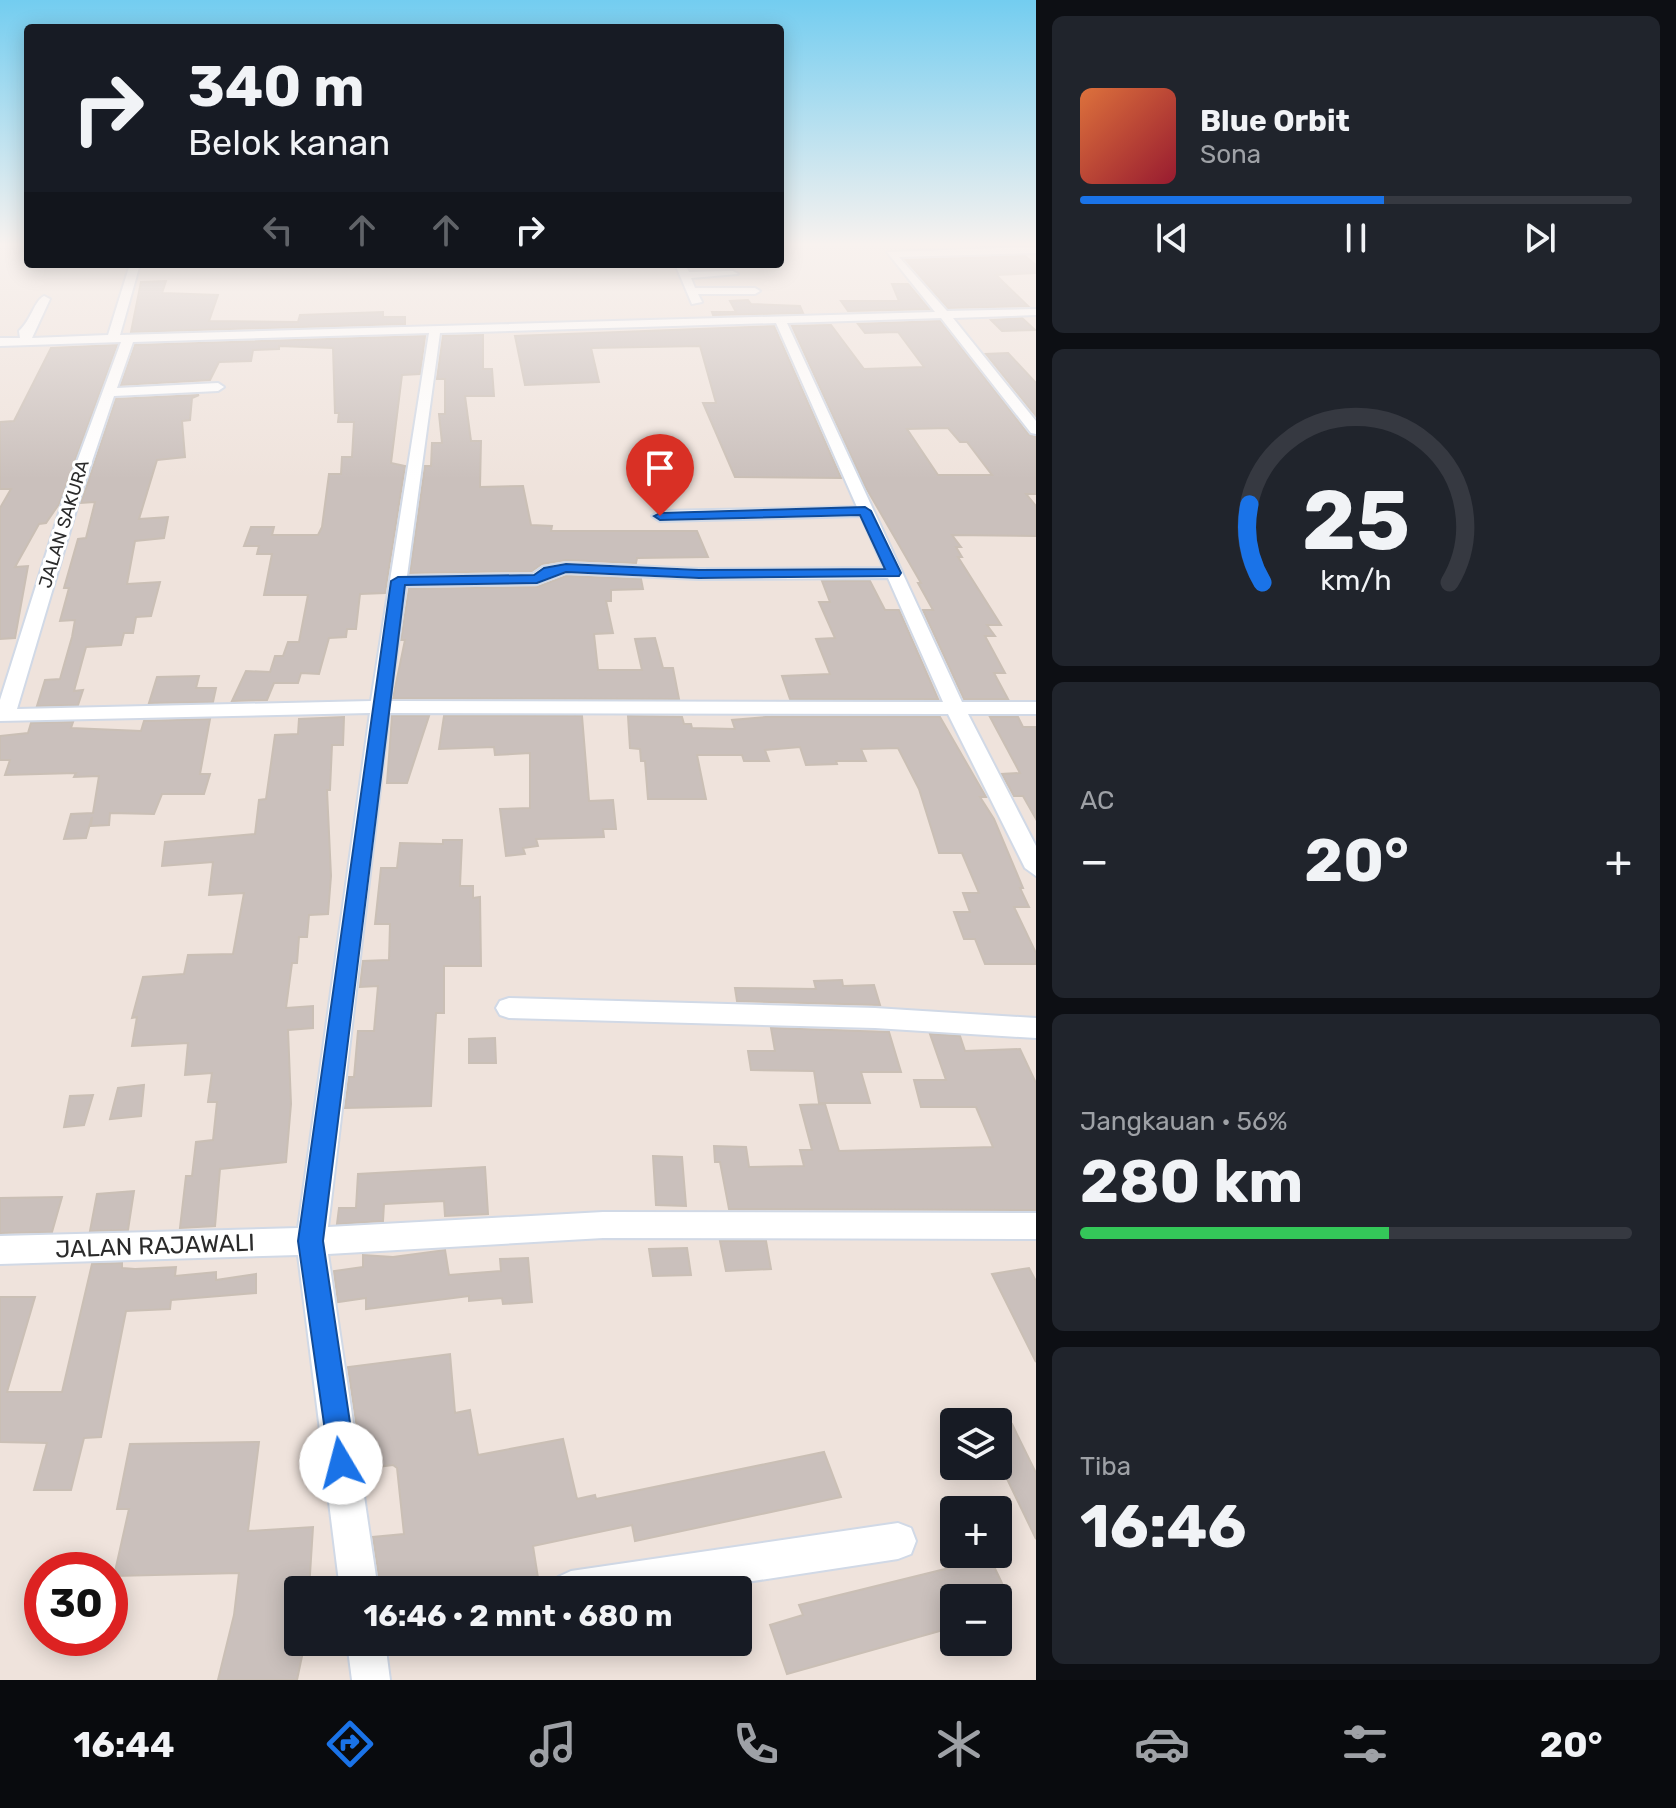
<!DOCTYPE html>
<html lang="id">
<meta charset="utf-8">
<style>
:root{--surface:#171b24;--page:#20242c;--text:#f1f3f6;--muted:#9ea1a6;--line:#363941;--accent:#1a73e8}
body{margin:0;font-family:Rubik,sans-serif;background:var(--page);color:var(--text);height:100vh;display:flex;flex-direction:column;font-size:30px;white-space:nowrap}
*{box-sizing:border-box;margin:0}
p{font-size:26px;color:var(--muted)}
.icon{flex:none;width:44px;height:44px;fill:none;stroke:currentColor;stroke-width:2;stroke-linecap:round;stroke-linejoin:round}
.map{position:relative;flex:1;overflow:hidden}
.sheet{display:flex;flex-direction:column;gap:16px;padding:16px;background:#0d0f14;width:640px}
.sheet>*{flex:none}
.top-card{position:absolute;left:24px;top:24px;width:760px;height:244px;border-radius:8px;box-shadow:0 4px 20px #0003;background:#171b24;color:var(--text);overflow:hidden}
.tools{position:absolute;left:940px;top:1408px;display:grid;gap:16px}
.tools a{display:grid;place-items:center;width:72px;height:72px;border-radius:8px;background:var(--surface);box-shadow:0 4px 20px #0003;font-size:40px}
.speed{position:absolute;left:24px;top:1552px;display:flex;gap:16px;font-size:40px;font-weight:700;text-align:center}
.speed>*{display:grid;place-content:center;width:104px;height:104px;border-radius:50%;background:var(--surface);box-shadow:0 4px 20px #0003;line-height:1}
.speed .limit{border:12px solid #d22;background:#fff;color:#111}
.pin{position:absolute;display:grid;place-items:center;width:68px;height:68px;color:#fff;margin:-82px -34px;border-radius:50% 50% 50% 0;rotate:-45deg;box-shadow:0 0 8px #0007}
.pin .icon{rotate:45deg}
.me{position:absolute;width:88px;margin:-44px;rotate:352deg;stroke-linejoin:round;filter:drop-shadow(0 0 6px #0008)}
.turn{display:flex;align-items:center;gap:28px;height:168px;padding:0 32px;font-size:36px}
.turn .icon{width:104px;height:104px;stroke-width:2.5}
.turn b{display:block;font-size:56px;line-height:68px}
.lanes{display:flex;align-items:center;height:76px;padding:0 32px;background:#0003;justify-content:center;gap:40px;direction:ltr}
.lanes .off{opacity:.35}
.big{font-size:60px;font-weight:700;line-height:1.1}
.sheet .tile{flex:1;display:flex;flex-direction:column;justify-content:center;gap:12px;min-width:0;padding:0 28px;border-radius:12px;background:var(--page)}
.sheet .dial{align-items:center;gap:0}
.dial svg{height:208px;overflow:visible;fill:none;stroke:var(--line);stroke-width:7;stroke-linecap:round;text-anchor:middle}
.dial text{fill:var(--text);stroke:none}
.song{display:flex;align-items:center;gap:24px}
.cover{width:96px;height:96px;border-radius:12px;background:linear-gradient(135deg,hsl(20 70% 55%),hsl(350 70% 35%))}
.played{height:8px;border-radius:4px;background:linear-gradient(90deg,var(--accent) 55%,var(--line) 55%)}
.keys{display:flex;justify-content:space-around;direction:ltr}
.heat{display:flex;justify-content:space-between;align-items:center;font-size:44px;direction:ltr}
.charge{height:12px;border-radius:6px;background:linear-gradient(90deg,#34c759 56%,var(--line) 0)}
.trip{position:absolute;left:284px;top:1576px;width:468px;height:80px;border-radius:8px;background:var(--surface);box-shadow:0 4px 20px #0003;font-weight:700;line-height:80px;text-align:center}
.tab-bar{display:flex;height:128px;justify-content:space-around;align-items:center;background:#090b0e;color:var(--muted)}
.tab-bar .icon{width:56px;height:56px}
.tab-bar .current{color:var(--accent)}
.tab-bar b{font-size:36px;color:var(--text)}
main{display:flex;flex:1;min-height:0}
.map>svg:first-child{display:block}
.building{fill:#cac0bc;stroke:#cabfb5;stroke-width:2;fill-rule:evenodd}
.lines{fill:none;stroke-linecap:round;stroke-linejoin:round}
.minor-casing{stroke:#d1d9e6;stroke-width:4}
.minor{fill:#fff;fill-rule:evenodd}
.route{fill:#1a73e8;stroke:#114b97;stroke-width:2}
.labels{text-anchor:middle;stroke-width:6;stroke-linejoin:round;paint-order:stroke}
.far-street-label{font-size:18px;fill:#2b2b2b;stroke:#fff}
.near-street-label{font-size:24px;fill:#2b2b2b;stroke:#fff}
</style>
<main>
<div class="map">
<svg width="1036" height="1680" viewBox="0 0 1036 1680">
<rect width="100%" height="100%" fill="#efe3dc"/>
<path class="building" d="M1025,256L1036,265V273L996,275L1028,306L948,308L906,260Z
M166,281L162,293L218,295L209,321L298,322L300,315L383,312V317H405V324L131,332L141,282Z
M892,284H908L929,309L848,311L841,301H899Z
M748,300L751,304L800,306L803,313L713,315L712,312H736L730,301Z
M1022,318L1035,330L1002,331L991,320Z
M940,321L1029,435L1036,437V494H1026L1036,506V536L952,535L961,547H956L962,557H958L1001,625H987L995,636H985L1005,673H994L1008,699H964L923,610H933L918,583H921L865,486L792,326L831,325L864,369L924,367L898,332L865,333L858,324ZM948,428L960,442H967L992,475H938L907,429Z
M774,326L841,478L735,477L703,403H716L700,346L591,348L599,382L525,385L515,336Z
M483,335V369H492L494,396H465L471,441H481L480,487L523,486L531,525L552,526L551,531H697L708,557L637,558L636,563L566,560L542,564L532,571L410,573L425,466H431L432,443H442L439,414H445V379H437L443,336Z
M425,336L420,374L402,375L391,463L405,466L385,593L360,594L356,629H347L346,637L329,638L319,674L301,673L298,683H274L267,700L232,701L246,671L270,672L275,656H283L288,642H299L308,595H264L272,554H257L259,546H244L251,527H274L272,535H318L322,527L329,474H341L342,457H352L354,422H338L339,413H335L333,348L279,346V349L253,350L251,361L219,362L210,380L121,385L135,345Z
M117,345L59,504L46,523L39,524L15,567L28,566L15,638L0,639V508L11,489H0V422L14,421L51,348Z
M1008,353L1036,383V416L986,354Z
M199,395L192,398L190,420L182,421L185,457L157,460L139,519L168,517L164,538L135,541L127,584L160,582L151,616L136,617L133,633H124L121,645L86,647L74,691L83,690L78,705L37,706L45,680L60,679L72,637L75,620L60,621L69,588H64L78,539L86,538L95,502L81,503L116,399Z
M566,576L641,579L643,589L611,590V601H606L613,633L594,634L598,670H642L635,639L655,638L663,668H673L679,699L393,698L405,640H401L409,589L537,587Z
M822,581H870L885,610H899L938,699H790L782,676L830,674L816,639L835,638L819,602H830Z
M199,676L196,688H216L213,702L149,703L157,677Z
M392,716H429L407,783H387Z
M444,716H582L589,801L613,800L616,829H603L604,837L536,839L538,846L523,848L525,854L506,856L500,809L530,808V753L495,755L494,747L439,749Z
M628,716L682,717L684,724H691L692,728L735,729L732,720L766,717H940L986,797H980L994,819L1023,888H1020L1029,907H1014L1036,953V964H985L975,939H964L954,912H970L963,893H979L962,853H939L919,789L898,748L861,749L866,761H836L837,764L806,765L800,747L765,750L769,761H744L742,755H697L706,799H648L645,761H641L640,749L630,748Z
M344,717L343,745H332L330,790H327L331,876L328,914L309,915L307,937H299L297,963H292L286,1008L313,1006V1028L288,1030L291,1104L286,1162L220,1169L215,1226L180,1228L186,1176H192L196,1142L213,1140L217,1102H208L212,1073L185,1075L188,1043L132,1046L137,1017L132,1018L143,977L184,974L188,955L233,954L244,893L209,895L213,862L162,866L165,842L255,834L259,800L266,799L275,735L298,734L299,719Z
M990,717H1018L1023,727H1036V819L1023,796H1014L1002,774L1020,773Z
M210,719L200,774H210L204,794H162L154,814L110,813L109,825L91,826L92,817L86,838L64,839L71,814L93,813L99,776L74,777L76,773L5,775L10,760H0V736L28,733L31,723L73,722L71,728L141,731L144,721Z
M443,840H462L460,886H473V898L480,897L481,966H444V1013H436L431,1106L345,1108L349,1077H354L358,1031H374L378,986L360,987L363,961L389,960L390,924H375L381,868H397L400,843L443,844Z
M842,980L843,986L874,985L880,1005L737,1001L735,988L816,989L814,981Z
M771,1028L889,1032L901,1072H861L870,1103H819L814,1071L751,1070L748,1051H775Z
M930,1034L960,1036L965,1051L1020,1049L1036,1083V1210L729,1209L720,1162H715L714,1146L746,1147L749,1167L804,1166L800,1150H812L800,1105L825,1104L839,1151L993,1147L976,1107H921L914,1080H946Z
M495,1038L496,1063H469V1039Z
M144,1085L141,1116L110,1119L118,1088Z
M93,1095L84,1125L64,1127L70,1096Z
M653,1156L682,1157L686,1206L656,1205Z
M485,1167L488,1214L445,1216L444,1201L384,1204L383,1221L337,1224L339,1208H356L358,1174Z
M134,1191L128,1230L90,1231L97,1194Z
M62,1197L52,1232L0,1233V1198Z
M720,1241H766L771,1269L726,1271Z
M687,1248L691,1275L653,1276L649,1249Z
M445,1250L449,1275L501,1271L500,1259L528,1258L532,1302L503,1304L502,1298L469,1301V1296L366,1309V1298L338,1302L334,1271L363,1267V1255L393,1257Z
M122,1263V1268L135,1269L176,1267L175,1276L216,1272V1280L256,1274V1293L171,1300L170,1309L126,1311L101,1437L84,1438L71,1490H34L47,1443L0,1442V1297H35L7,1392H62L92,1264Z
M1029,1268L1036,1281V1362L992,1274Z
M450,1354L455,1413L470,1410L478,1455L563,1439L577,1499L595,1495L596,1499L824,1452L841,1497L635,1541L632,1525L533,1546L538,1578L477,1590H381L373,1537L404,1534L397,1468L393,1465L363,1469L348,1367Z
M1012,1424L1036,1473V1539L998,1460V1427Z
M259,1442L248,1531L313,1527L309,1590H298V1642H305L297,1680H218L234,1615L239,1573L114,1576L129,1509H117L130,1444Z
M990,1558L1009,1598H954V1627L787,1674L770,1625L803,1615L799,1605Z"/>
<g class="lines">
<defs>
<path id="minor" d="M1036,247V253L899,257L947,311L1036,309V315L953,318L1036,421V434L1031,433L941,318L787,323L962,702H1036V714H968L1036,846V876L1025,868L948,714L389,713L328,1227L603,1212L1036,1213V1239L603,1238L328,1254L378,1590H340L298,1255L0,1264V1236L298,1228L370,713L0,721V700L64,497L121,342L0,346V338H20L19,331C32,319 34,301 44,296L50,299L32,338L108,335L130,264H140L120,335L935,312L887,252ZM776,323L857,507L660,511L652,516L660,521L861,516L884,568L699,569L566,563L543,567L533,574L407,576L440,333ZM429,333L371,701L17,709L80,497L114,396L218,391L224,387L218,383L117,388L133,342ZM566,573L699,579L888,578L943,702L390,701L406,586L537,584Z
M675,264H685L689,272L733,271L738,274L691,278L695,288H755L760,291L755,294H698L702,302L692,304Z
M509,998L875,1008L1036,1018V1038L875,1028L509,1018L500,1015L496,1008L500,1001Z
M898,1523L911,1528L916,1541L911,1554L898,1559L694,1590H552L558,1577L571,1571Z
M347,1642H385L390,1680H352Z"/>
</defs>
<use href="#minor" class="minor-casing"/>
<use href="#minor" class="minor"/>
</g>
<linearGradient id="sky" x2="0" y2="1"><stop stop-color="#73cdf0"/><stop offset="0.51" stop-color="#f8f2ef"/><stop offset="1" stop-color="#f8f2ef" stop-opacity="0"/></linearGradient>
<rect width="1036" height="479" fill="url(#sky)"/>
<path class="route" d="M865,507L871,511L901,573L899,576L699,578L566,572L537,583L405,585L323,1241L356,1463L351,1473L341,1478L331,1473L298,1241L391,581L398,577L534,575L544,568L566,564L699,570L885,569L860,515L660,520L654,516L660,513Z"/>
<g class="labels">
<g class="far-street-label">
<text transform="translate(64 524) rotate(-73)" y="6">JALAN SAKURA</text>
</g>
<g class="near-street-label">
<text transform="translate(155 1246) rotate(-2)" y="8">JALAN RAJAWALI</text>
</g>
</g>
</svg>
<div class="tools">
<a><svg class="icon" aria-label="layers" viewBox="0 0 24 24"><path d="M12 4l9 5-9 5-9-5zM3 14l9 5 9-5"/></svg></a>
<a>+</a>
<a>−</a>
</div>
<div class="speed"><div class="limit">30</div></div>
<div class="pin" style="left:660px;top:516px;background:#d93025"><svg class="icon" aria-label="arrive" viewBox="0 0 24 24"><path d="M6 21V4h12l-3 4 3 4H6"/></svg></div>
<svg class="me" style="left:341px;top:1463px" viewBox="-20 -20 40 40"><circle r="19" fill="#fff"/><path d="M0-13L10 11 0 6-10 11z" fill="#1a73e8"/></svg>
<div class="trip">16:46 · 2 mnt · 680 m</div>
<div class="top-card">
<div class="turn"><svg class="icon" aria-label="right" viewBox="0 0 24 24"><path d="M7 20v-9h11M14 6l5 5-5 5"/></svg><div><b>340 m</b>Belok kanan</div></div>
<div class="lanes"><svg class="icon off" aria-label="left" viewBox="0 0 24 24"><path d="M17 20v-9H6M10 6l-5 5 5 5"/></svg><svg class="icon off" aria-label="ahead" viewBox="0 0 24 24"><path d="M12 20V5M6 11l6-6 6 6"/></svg><svg class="icon off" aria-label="ahead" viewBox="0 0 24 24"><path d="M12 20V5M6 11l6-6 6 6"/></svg><svg class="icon" aria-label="right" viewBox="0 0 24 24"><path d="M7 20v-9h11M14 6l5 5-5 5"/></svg></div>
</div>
</div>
<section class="sheet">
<div class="tile">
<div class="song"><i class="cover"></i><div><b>Blue Orbit</b><p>Sona</p></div></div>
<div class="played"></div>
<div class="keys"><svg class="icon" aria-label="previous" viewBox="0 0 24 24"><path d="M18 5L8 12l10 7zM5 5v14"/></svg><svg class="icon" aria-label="pause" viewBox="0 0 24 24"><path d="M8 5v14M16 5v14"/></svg><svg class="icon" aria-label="next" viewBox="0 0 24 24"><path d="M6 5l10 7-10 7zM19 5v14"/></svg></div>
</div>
<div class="tile dial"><svg viewBox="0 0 100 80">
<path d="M14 69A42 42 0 1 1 86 69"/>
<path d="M14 69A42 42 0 0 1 9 39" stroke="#1a73e8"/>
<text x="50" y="56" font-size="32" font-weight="700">25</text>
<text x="50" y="72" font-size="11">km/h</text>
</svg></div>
<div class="tile"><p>AC</p>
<div class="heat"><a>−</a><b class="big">20°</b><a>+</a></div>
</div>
<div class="tile"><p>Jangkauan · 56%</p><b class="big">280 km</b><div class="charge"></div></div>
<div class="tile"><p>Tiba</p><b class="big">16:46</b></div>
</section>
</main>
<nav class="tab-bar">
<b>16:44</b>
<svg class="icon current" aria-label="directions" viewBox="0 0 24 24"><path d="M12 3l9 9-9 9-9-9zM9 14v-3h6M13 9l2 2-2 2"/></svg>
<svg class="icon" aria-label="music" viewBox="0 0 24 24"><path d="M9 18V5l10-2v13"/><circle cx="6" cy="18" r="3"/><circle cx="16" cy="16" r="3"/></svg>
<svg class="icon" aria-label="phone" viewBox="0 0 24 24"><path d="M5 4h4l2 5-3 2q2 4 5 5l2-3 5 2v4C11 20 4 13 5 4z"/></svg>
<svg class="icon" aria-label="climate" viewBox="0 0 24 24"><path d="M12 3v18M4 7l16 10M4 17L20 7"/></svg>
<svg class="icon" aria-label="car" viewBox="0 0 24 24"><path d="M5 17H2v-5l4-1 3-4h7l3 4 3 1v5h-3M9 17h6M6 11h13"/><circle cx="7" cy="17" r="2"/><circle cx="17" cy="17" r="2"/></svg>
<svg class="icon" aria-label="filters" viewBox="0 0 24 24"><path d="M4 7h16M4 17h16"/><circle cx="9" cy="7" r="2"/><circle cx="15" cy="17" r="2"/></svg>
<b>20°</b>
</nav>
